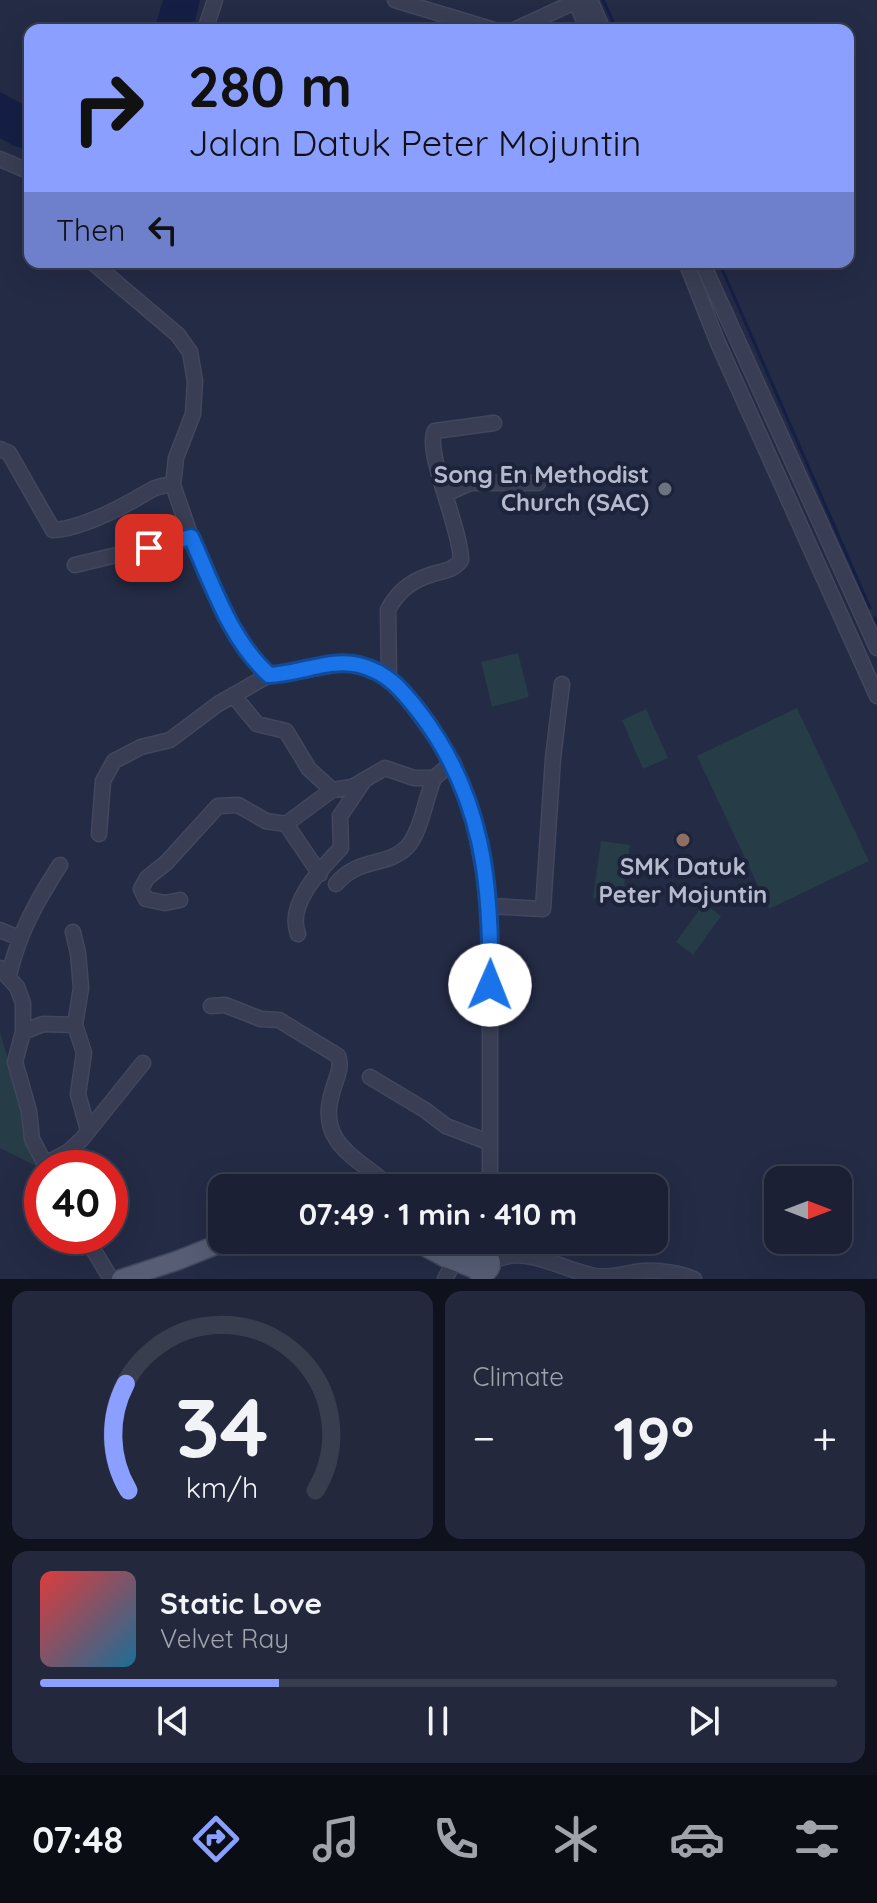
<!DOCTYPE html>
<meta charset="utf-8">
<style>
:root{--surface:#1b2034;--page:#24283c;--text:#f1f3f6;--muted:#a0a3ac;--line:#393e4f;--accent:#8a9fff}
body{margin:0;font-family:Quicksand,sans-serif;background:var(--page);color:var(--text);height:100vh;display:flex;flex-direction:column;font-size:30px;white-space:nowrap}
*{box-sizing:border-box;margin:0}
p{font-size:26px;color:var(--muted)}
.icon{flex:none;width:44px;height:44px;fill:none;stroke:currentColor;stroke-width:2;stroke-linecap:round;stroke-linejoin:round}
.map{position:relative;height:1279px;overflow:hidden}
.panel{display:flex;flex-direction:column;gap:12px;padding:12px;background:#0f121d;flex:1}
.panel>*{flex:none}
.guide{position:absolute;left:24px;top:24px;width:830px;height:244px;border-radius:16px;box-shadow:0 8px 32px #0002,0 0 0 2px var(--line);background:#8a9fff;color:#111;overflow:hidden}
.needle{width:52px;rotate:90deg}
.fabs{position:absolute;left:764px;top:1166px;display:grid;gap:16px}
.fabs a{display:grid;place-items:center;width:88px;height:88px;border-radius:16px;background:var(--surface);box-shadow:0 8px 32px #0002,0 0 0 2px var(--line);font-size:40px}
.speed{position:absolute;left:24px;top:1150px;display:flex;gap:16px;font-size:40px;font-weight:700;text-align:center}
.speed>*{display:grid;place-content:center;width:104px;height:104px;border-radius:50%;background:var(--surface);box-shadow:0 8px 32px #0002,0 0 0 2px var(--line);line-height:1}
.speed .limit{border:12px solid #d22;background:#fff;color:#111}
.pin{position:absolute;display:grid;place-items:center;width:68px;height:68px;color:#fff;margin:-34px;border-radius:16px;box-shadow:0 4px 12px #0006}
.me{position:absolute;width:88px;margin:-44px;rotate:1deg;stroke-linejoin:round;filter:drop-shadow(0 0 6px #0008)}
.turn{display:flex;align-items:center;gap:28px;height:168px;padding:0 32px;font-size:36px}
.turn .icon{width:104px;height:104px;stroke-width:2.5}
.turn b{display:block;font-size:56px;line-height:68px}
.then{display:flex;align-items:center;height:76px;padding:0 32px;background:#0003;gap:16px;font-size:30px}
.big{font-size:60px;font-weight:700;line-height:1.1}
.panel .tile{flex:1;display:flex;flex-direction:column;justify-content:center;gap:12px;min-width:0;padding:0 28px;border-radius:16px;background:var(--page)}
.panel .dial{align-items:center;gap:0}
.dial svg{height:208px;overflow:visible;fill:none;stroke:var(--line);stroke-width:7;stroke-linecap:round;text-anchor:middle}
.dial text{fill:var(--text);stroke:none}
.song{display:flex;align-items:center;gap:24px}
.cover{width:96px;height:96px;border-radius:12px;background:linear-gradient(135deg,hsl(0 70% 55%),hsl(200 70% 35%))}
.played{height:8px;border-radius:4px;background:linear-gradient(90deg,var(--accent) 30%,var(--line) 30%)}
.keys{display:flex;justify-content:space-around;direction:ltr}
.heat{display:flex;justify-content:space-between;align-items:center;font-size:44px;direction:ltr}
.panel .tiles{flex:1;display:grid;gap:12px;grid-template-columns:1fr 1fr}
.tile:last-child{grid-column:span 2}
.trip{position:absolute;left:208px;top:1174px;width:460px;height:80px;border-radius:16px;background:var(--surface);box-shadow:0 8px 32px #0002,0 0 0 2px var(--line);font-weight:700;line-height:80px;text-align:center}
.menu{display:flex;height:128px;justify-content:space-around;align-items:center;background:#0b0d15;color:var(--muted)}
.menu .icon{width:56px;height:56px}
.menu .selected{color:var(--accent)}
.menu b{font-size:36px;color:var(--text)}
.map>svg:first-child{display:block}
.green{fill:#263c46}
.water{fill:#151f45}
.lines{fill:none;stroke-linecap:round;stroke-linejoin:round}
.stream{stroke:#151f45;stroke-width:3}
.minor-casing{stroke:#42475e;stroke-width:17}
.major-casing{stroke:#42475e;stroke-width:21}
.minor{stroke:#393e54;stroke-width:14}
.major{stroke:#575d74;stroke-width:18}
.route-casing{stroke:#114b97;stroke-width:20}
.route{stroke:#1a73e8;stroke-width:14}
.worship-dot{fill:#6b7280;stroke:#1d233a;stroke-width:3}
.education-dot{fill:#8d6e63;stroke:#1d233a;stroke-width:3}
.labels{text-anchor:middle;stroke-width:8;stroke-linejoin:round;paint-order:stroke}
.poi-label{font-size:24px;font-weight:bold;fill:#b6bace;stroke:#1d233a;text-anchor:end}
</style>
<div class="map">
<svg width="877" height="1279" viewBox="0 0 877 1279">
<rect width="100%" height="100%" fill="#242b45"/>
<path class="green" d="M518,653L529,697L492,707L481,662Z
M797,708L869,861L769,909L697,756Z
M646,709L668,758L643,769L622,720Z
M601,841L630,845L622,902L593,898Z
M704,903L721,916L693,955L676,942Z
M0,1032L40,1168L0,1148Z"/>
<path class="water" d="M163,0H200L193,30H154Z
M0,92L30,108V150L14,146L0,138Z"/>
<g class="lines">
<path class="stream" d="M603,0L617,30
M719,262L870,608
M875,618L877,623"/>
<defs>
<path id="minor" d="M395,0L494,30
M575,0L588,30
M590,0L603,30
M205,30L215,0
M514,30L579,0
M0,159L30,172
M92,262L178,335L190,352L195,381L193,414L176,458L173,485L191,537L232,628L244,648L269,675L285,674L346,663L377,671L389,677L408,699L453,762L473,817L490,906V1188
M686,262L718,343L877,696
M702,262L877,648
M0,449L9,453L53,530C78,529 110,513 132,501C147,493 156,484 173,485
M446,494L470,483H538
M75,565L191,537
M389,677L388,610C396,594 410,582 427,576C439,571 453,572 461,560C461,529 424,450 435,431L494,423
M233,695L257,724L286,731L309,769L332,790L352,787L385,768L414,778H434L453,762
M286,824L332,790
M99,834L103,781L114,761L141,747L170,740L218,704L269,675
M336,884C358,857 388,867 407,847C421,832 426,797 434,778
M180,900L165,903L146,899L141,889L147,878L166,863L218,806L238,805L266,821L286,824L320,874
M490,906L543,909L553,758L562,684
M0,930L19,938
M73,932L78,953L81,988L75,1025L84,1053L78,1094L88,1130
M298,934C286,904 322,868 341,848L340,816L363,782
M0,968L17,987L23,1003V1032L15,1062L29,1111L32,1139L47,1168
M9,975C19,933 36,902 60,865
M211,1006L225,1005L261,1019L279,1020L338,1056C343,1068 335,1080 332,1093C316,1145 361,1159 391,1188
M23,1032L43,1024L75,1025
M370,1077L425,1110L446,1126L488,1142
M45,1164L68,1152L81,1140L143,1063
M85,1236L111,1279
M439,1240L449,1251
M478,1256L484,1240
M490,1259L493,1240
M492,1262C525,1243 561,1270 595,1276C613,1279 626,1272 644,1271C659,1270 680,1273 694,1279
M445,1279L454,1262"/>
<path id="major" d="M413,1240L446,1258L475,1269
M473 1264a9 9 0 1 1 18 0a9 9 0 1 1-18 0Z
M121,1279L176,1261L229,1240"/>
</defs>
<use href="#minor" class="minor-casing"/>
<use href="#major" class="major-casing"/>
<use href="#minor" class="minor"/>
<use href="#major" class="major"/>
</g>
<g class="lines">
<defs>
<path id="route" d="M149,548L191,537C213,585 229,638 269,675C299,674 330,658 359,665C388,672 403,691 420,713C483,796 492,884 490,985"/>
</defs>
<use href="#route" class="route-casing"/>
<use href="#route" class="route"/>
</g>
<circle class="worship-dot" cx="665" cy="489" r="8"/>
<circle class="education-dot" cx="683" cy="840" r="8"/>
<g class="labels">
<g class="poi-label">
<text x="649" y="483">Song En Methodist<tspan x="649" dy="28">Church (SAC)</tspan></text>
<text x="683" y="875" text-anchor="middle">SMK Datuk<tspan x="683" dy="28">Peter Mojuntin</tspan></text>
</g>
</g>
</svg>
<div class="fabs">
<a><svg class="needle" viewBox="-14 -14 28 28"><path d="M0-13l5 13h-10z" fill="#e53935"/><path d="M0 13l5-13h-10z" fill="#a0a3ac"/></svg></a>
</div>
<div class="speed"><div class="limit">40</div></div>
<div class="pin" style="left:149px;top:548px;background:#d93025"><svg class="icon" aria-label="arrive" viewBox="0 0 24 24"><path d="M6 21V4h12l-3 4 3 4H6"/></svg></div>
<svg class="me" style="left:490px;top:985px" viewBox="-20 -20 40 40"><circle r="19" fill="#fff"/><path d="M0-13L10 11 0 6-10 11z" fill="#1a73e8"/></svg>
<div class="trip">07:49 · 1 min · 410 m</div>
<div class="guide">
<div class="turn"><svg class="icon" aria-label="right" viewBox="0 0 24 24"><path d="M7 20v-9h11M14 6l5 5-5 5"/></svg><div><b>280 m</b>Jalan Datuk Peter Mojuntin</div></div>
<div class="then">Then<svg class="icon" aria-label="left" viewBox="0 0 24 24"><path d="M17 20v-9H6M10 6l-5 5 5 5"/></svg></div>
</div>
</div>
<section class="panel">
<div class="tiles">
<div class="tile dial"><svg viewBox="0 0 100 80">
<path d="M14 69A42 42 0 1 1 86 69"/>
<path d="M14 69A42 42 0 0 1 13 28" stroke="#8a9fff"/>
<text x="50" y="56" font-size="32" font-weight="700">34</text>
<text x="50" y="72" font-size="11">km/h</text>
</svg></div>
<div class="tile"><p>Climate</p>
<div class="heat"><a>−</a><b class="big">19°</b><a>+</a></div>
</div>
<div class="tile">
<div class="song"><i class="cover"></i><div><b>Static Love</b><p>Velvet Ray</p></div></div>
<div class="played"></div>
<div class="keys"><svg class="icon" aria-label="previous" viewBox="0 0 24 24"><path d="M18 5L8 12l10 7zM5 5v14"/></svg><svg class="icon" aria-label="pause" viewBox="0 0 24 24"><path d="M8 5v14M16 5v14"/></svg><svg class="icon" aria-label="next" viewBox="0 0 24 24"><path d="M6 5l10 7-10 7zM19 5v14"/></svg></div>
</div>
</div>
</section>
<nav class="menu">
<b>07:48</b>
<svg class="icon selected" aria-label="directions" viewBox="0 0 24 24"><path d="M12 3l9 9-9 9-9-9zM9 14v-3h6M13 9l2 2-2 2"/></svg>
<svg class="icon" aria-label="music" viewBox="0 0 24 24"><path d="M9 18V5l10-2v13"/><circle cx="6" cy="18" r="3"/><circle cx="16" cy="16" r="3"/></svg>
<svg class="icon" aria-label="phone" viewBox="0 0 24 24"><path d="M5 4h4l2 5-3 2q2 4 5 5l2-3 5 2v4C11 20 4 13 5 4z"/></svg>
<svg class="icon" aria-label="climate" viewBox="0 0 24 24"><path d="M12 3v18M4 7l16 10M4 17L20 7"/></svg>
<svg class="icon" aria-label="car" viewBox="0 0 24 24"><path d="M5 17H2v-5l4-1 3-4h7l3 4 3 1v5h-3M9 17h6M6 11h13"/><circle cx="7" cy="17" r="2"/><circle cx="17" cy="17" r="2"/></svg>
<svg class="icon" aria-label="filters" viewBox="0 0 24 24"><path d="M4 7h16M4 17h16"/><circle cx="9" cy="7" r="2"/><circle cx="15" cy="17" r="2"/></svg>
</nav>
